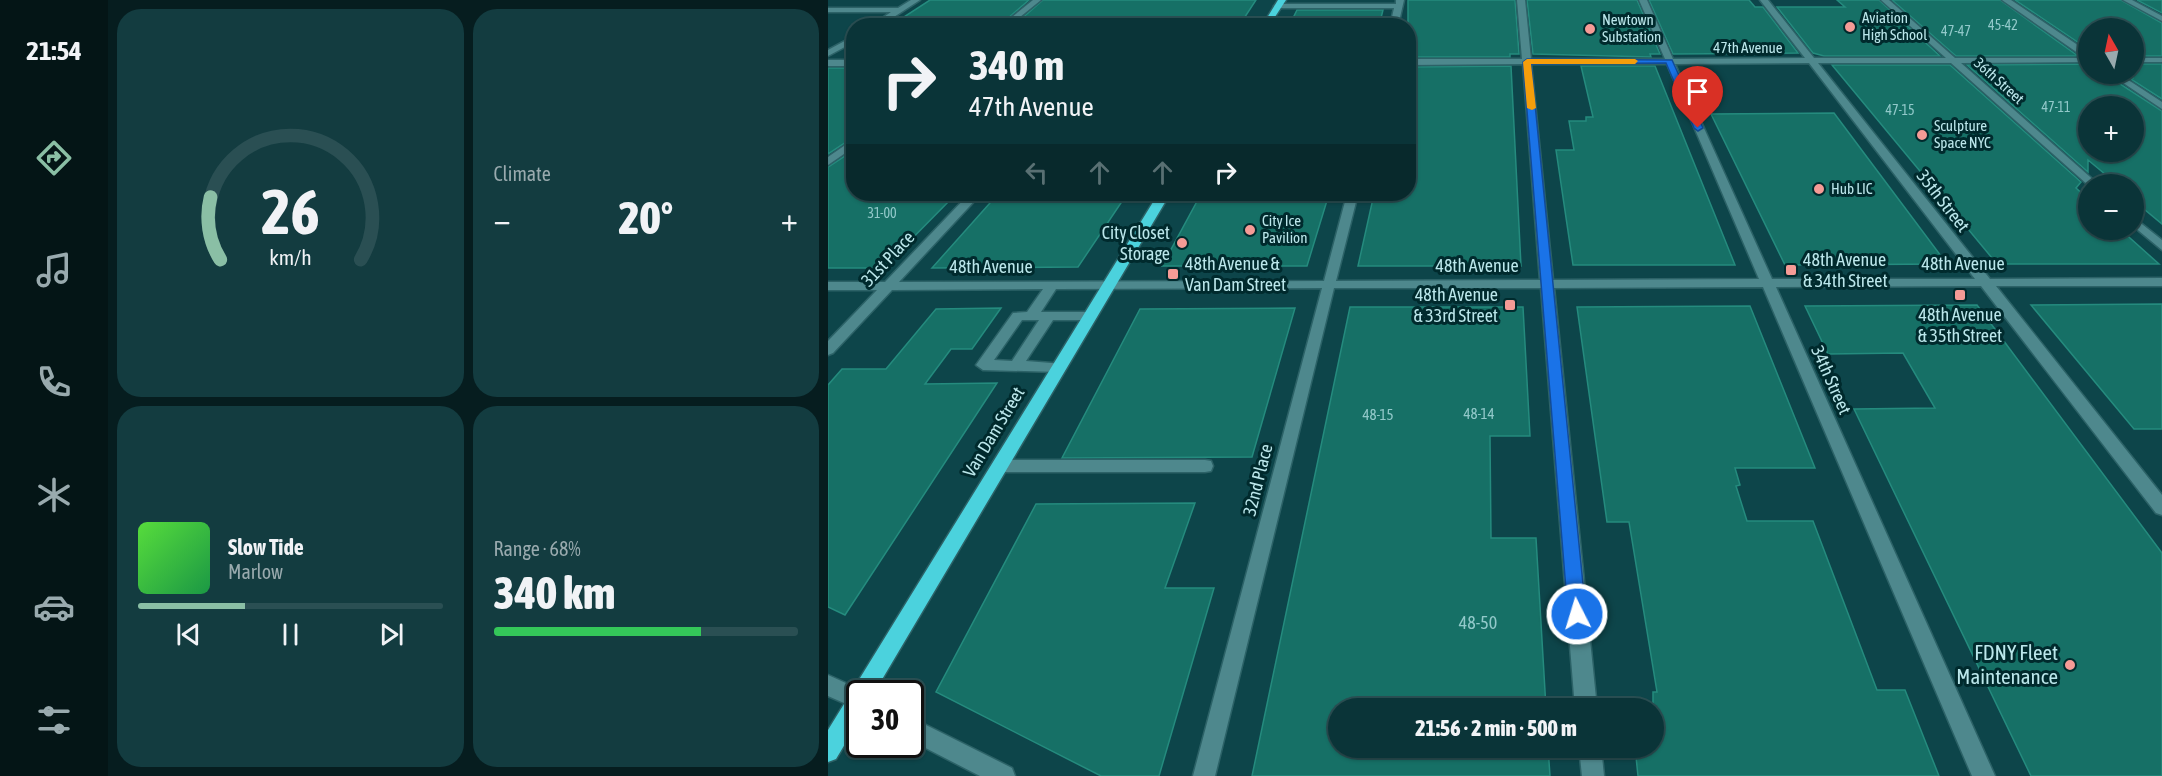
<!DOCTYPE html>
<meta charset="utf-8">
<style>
:root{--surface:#0a3438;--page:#133c40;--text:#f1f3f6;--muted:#99aaae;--line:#2a4f53;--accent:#8abfa5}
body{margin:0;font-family:"Asap Condensed",sans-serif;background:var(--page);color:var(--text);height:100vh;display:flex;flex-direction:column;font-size:22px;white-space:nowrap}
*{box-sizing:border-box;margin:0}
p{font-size:20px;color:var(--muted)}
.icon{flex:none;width:33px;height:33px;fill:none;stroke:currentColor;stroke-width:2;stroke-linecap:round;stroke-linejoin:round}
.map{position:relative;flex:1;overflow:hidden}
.panel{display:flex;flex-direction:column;gap:9px;padding:9px;background:#061d1f;width:720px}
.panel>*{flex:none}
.banner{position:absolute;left:18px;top:18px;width:570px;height:183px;border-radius:24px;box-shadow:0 2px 4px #0004,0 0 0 2px var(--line);background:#0a3438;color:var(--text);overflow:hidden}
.needle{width:39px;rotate:351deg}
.controls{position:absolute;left:1250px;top:18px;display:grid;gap:12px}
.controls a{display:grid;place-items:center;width:66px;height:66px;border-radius:50%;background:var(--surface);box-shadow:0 2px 4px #0004,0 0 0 2px var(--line);font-size:30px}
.speed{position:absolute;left:18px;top:680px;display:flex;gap:12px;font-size:30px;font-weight:700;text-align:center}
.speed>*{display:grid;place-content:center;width:78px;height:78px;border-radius:50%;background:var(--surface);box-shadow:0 2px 4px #0004,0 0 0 2px var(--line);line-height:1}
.speed .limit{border:3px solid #111;border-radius:9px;background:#fff;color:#111}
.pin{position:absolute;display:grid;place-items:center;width:51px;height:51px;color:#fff;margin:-62px -26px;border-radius:50% 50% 50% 0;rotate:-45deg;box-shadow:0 0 6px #0007}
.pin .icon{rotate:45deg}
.me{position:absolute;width:66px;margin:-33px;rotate:355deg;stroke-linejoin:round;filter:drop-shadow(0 0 4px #0008)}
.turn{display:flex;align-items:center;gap:21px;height:126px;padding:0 24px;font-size:27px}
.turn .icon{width:78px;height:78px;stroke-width:2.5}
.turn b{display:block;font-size:42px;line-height:51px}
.lanes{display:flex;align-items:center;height:57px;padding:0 24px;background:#0003;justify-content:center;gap:30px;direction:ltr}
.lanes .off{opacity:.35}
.big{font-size:45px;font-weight:800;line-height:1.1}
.panel .tile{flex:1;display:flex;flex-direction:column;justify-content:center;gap:9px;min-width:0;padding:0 21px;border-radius:24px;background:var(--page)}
.panel .dial{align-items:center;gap:0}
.dial svg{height:156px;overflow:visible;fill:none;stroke:var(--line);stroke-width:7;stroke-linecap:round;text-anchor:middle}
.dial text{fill:var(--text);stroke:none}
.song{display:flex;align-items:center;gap:18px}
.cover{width:72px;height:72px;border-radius:9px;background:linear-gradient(135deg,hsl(110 70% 55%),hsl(140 70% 35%))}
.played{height:6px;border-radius:3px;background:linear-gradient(90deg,var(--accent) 35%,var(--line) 35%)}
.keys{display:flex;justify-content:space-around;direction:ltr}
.heat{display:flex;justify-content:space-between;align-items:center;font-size:33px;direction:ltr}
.charge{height:9px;border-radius:4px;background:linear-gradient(90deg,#34c759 68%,var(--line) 0)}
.panel .tiles{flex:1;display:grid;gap:9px;grid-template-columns:repeat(2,1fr)}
.trip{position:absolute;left:500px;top:698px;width:336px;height:60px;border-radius:30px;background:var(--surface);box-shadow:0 2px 4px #0004,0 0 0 2px var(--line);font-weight:800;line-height:60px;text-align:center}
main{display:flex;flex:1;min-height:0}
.tab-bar{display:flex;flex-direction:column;width:108px;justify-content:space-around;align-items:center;background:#041516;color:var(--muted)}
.tab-bar .icon{width:42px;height:42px}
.tab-bar .active{color:var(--accent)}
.tab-bar b{font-size:27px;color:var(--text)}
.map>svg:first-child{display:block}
.building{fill:#167066;stroke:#258b7e;stroke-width:1.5;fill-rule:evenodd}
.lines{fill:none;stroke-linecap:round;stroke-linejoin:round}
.minor-casing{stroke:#2c6267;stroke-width:3}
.major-casing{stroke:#2c6267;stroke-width:3}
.minor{fill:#4e888d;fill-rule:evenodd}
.major{fill:#4bd2dd;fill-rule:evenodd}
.route{fill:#1a73e8;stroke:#114b97;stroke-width:1.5}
.slow{fill:#f59e0b}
.poi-dot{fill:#f59b96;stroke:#002a2d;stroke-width:2}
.labels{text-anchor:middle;stroke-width:6;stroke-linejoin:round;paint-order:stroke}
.far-number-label{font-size:14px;fill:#92c9ca}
.far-poi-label{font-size:15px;fill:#bbe7eb;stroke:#002a2d;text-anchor:start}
.far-street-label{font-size:15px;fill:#bbe7eb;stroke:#002a2d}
.number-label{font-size:15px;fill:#92c9ca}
.street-label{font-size:18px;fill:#bbe7eb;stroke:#002a2d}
.poi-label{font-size:18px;fill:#bbe7eb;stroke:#002a2d;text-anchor:end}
.near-number-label{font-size:18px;fill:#92c9ca}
.near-poi-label{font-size:21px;fill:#bbe7eb;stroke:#002a2d;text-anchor:end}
</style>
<main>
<nav class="tab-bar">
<b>21:54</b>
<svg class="icon active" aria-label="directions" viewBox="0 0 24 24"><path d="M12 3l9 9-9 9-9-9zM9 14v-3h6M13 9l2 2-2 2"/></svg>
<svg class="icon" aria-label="music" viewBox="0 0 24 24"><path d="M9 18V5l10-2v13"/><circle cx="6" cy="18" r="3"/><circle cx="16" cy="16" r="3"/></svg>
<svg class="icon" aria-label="phone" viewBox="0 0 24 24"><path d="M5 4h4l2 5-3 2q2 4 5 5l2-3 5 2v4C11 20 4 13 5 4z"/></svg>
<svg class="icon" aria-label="climate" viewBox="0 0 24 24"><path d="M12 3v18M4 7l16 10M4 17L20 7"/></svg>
<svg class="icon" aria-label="car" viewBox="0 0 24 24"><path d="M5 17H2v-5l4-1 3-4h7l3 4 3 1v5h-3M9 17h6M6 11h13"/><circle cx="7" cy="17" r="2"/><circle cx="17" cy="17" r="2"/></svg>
<svg class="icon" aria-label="filters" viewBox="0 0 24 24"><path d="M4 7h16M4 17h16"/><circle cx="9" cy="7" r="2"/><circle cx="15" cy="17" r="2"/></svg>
</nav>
<section class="panel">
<div class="tiles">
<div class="tile dial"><svg viewBox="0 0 100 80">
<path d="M14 69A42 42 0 1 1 86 69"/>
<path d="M14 69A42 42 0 0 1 9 37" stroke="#8abfa5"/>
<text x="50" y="56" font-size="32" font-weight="700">26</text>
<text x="50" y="72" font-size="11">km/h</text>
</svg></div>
<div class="tile"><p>Climate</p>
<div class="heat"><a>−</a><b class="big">20°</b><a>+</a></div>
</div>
<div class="tile">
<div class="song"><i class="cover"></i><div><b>Slow Tide</b><p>Marlow</p></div></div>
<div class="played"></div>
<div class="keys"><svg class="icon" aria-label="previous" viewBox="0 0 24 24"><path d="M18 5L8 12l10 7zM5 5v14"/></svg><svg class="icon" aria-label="pause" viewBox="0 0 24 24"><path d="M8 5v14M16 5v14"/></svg><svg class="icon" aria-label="next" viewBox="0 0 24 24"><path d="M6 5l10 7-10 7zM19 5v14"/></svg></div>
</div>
<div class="tile"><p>Range · 68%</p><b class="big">340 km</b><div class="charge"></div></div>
</div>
</section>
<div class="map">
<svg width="1334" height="776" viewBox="0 0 1334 776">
<rect width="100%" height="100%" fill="#0d454a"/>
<path class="building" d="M102,0H201L171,26H62Z
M215,0H428L411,26H185Z
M580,0H687L691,54H682V57H580Z
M699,0H809L832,54H822L823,57L705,54Z
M821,0H921L927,7H935L970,53L845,54Z
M1009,0H1051L1112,56H996L985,53L949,7H1017Z
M1064,0H1172L1250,56H1128Z
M1187,0H1293L1334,23V56H1305V28H1260V49Z
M1309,0H1334V13Z
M469,10H555L551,26H461Z
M1260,64V74L1283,78L1334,111V224L1305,200V184H1289L1260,160V172L1139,65ZM1260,106H1305V152H1260Z
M1305,64H1334V99L1301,78H1305Z
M1004,65H1122L1253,182L1248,188L1260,199V230H1293L1331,264H1169Z
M683,66L693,266H530L546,194H580V67Z
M753,66H827L907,265H745L728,150H746L741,121H758V117H765Z
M0,68H26V137L0,154Z
M1006,113L1119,264L957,265L883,114Z
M26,150V194H128L55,268H0V167Z
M170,194H299L250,267L104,268Z
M373,194H501L479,266H334Z
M1334,304V429H1306L1203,305Z
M1149,305L1334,553V776H1203L1026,409L1107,408L1075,353L1000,354L977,306Z
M922,306L987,468H907L912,485L908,486L919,521H985L1049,690H1077L1111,776H810L807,747H825V692H829L801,522H779L749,307Z
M522,307H695L702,436H662L663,538H708L718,708H510V747H720L722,776H424Z
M173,308L144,349H123L97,384L169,383L17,615L0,607V385L14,369H58L108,309Z
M467,308L424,457L234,458L312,309Z
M367,503L337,588H386L331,776H273L108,692L208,504Z"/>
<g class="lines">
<defs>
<path id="minor" d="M83,0H92L52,26H43L63,12H0V8H70Z
M205,0H213L181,26H173Z
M568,0H576L570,26H562L566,8H450L446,6L450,4H568Z
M689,0H697L703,59H837L811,0H819L845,59L977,58L932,0H940L986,58H1118L1053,0H1061L1127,58H1257L1174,0H1183L1260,52V62L1133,63L1270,184L1260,185L1123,63H990L1162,279L1334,278V286H1168L1334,495V515L1328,513L1153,286L948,287L1167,776H1144L935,287L726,288L769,708H747L713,288H506L387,776H365L494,288L228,289L213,312H262L269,316L262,320H225L198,361L236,364L238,367L231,372L155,370L148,365L185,313L199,312L215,289L64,290L5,353L0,355V341L49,290H0V282H57L141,194H153L71,282L496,281L519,194H530L508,281L712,280L695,64L580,65V59H694ZM981,63L1147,279H944L847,64ZM703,64H839L931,279L725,280ZM194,320H211L184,361L166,360Z
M1295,0H1304L1334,16V21Z
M26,36V42L0,56V50Z
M1305,58H1334V62H1305Z
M0,60H26V66H0Z
M1282,74H1291L1334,102V109Z
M26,139V147L0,165V157Z
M1305,217L1334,240V250L1305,226Z
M172,460H377L383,461L385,466L383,471L377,472H172L166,471L164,466L166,461Z
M0,675L40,693H32V710L0,696Z
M82,717L184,768L187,776H152L82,740Z
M751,747H773L776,776H754Z"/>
<path id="major" d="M450,0H458L441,26H434Z
M330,194H342L46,693H32V719L8,759L0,762V730Z"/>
</defs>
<use href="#minor" class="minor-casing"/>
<use href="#major" class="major-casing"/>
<use href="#minor" class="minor"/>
<use href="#major" class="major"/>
</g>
<path class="route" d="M699,59L844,60L875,128L870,131L866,128L838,63L703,64L758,614L755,620L749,622L743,620L740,614L695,62Z"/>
<path class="slow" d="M699,59H807L810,61L807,64H703L708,108L704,110L699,108L695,62Z"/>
<g class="poi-dot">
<circle cx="1022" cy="27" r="6"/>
<circle cx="762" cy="29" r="6"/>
<circle cx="1094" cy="135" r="6"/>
<circle cx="991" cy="189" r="6"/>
<circle cx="422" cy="230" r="6"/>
<circle cx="354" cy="243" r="6"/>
<rect x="957" y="264" width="12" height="12" rx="3"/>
<rect x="339" y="268" width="12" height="12" rx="3"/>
<rect x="1126" y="289" width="12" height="12" rx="3"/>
<rect x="676" y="299" width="12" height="12" rx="3"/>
<circle cx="1242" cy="665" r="6"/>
</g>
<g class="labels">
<g class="far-number-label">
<text x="1175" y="30">45-42</text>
<text x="1128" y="36">47-47</text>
<text x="1228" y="112">47-11</text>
<text x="1072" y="115">47-15</text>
<text x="54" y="218">31-00</text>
</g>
<g class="far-poi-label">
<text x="1034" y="23">Aviation<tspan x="1034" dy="17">High School</tspan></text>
<text x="774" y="25">Newtown<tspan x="774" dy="17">Substation</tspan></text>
<text x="1106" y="131">Sculpture<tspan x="1106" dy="17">Space NYC</tspan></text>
<text x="1003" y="194">Hub LIC</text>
<text x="434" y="226">City Ice<tspan x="434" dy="17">Pavilion</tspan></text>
</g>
<g class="far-street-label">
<text x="920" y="53">47th Avenue</text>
<text transform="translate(1171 81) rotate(42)" y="5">36th Street</text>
</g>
<g class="number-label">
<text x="651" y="419">48-14</text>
<text x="550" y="420">48-15</text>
</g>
<g class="street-label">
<text transform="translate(1115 201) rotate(52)" y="6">35th Street</text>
<text transform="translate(60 259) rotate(-47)" y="6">31st Place</text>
<text x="1135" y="270">48th Avenue</text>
<text x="649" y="272">48th Avenue</text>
<text x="163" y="273">48th Avenue</text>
<text transform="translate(1003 380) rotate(66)" y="6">34th Street</text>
<text transform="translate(166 432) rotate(-59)" y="6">Van Dam Street</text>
<text transform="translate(430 480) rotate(-76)" y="6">32nd Place</text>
</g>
<g class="poi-label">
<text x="342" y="239">City Closet<tspan x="342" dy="21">Storage</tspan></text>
<text x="975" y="266" text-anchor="start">48th Avenue<tspan x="975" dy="21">&amp; 34th Street</tspan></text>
<text x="357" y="270" text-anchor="start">48th Avenue &amp;<tspan x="357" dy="21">Van Dam Street</tspan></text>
<text x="670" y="301">48th Avenue<tspan x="670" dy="21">&amp; 33rd Street</tspan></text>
<text x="1132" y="321" text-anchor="middle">48th Avenue<tspan x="1132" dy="21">&amp; 35th Street</tspan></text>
</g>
<g class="near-number-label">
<text x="650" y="629">48-50</text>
</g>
<g class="near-poi-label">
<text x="1230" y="660">FDNY Fleet<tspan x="1230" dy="24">Maintenance</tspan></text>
</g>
</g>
</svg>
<div class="controls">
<a><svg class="needle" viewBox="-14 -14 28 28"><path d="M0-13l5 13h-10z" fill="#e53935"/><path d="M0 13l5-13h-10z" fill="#99aaae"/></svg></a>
<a>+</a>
<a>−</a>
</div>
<div class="speed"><div class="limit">30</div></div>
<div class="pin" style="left:870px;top:128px;background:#d93025"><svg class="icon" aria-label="arrive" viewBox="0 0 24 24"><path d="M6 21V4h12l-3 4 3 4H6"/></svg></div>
<svg class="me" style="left:749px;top:614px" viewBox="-20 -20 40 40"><circle r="17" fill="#1a73e8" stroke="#fff" stroke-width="3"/><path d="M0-11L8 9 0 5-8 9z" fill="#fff"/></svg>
<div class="trip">21:56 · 2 min · 500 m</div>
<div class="banner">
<div class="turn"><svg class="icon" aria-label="right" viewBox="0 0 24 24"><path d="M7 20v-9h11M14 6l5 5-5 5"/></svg><div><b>340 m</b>47th Avenue</div></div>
<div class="lanes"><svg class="icon off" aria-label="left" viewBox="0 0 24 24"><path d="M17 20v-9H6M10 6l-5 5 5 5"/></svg><svg class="icon off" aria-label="ahead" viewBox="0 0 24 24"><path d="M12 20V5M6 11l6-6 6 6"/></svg><svg class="icon off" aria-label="ahead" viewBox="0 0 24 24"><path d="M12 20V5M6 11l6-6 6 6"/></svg><svg class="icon" aria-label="right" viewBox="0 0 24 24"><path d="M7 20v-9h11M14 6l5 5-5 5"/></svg></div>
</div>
</div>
</main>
